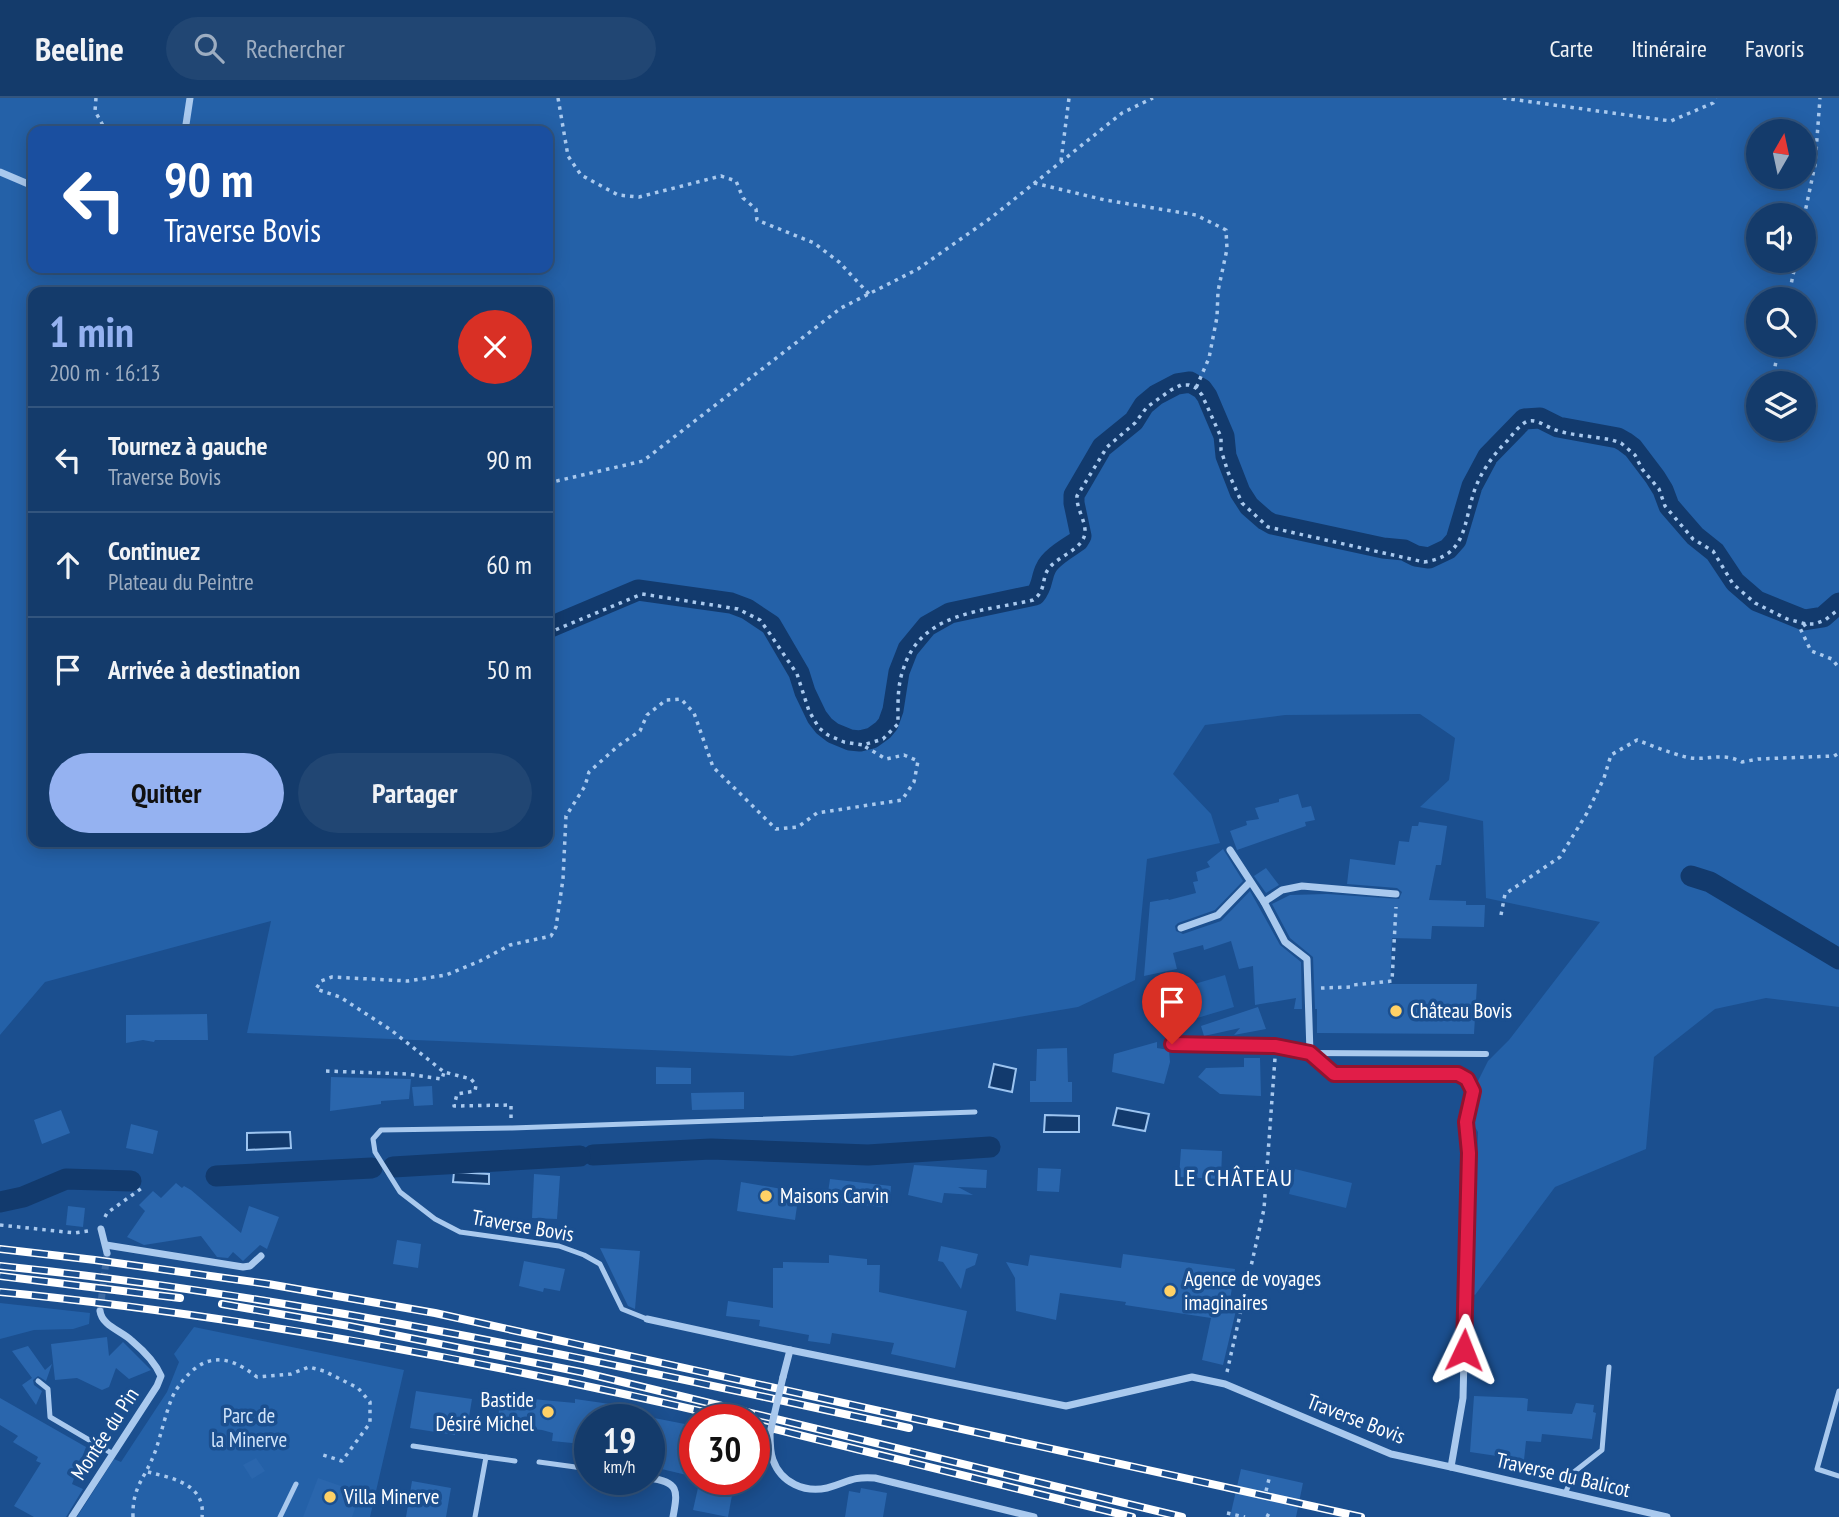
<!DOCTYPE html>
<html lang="fr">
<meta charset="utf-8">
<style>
:root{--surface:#143b6b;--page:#214673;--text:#f1f3f6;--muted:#9dadc1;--line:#33557e;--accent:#95b2f1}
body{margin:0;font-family:"PT Sans Narrow",sans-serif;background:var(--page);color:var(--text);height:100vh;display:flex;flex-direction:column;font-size:26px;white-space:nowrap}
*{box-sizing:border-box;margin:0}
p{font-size:23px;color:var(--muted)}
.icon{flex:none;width:38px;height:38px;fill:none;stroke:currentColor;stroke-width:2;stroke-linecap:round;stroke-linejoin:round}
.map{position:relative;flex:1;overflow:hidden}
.panel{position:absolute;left:28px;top:189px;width:525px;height:560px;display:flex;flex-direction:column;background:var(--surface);border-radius:14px;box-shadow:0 4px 18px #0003,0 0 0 2px var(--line)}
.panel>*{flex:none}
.hud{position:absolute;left:28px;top:28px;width:525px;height:147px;border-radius:14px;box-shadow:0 4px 18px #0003,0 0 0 2px var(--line);background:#1a4fa0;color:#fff;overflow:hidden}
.needle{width:46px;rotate:9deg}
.fabs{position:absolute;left:1746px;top:21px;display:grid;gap:14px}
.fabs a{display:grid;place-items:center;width:70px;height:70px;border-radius:50%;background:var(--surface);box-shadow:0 4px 18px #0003,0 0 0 2px var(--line);font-size:35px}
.speed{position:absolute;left:574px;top:1306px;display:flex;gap:14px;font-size:35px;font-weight:700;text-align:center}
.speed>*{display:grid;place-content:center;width:91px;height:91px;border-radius:50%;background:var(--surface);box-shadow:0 4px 18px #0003,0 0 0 2px var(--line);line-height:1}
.speed small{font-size:18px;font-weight:400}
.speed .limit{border:10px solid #d22;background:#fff;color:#111}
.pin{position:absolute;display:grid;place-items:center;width:60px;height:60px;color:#fff;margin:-72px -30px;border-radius:50% 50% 50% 0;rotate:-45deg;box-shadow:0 0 7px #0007}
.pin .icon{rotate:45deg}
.me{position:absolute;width:77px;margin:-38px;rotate:2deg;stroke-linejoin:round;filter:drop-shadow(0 0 5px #0008)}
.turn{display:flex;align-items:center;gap:24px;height:147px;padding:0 21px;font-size:32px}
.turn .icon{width:91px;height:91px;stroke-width:2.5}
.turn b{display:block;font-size:49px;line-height:60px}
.round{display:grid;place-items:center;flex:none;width:74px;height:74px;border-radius:37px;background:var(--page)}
.headline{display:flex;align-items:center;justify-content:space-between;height:119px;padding:0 21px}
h1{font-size:42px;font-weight:700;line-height:52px;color:var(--accent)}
.button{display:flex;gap:14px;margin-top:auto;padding:14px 21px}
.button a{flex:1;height:80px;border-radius:42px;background:var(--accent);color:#111;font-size:28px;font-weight:700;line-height:80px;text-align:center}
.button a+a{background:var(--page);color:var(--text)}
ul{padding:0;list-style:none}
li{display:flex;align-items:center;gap:21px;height:105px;padding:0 21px;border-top:2px solid var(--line)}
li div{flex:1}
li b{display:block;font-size:26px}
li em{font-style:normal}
header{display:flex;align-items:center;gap:42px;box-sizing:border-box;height:98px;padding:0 35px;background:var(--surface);border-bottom:2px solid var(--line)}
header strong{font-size:33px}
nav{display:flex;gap:38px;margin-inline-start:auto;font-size:24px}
.search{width:490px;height:63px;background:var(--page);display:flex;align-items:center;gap:18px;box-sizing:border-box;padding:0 24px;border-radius:38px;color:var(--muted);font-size:26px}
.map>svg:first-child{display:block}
.green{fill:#2461a8;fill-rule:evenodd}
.water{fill:#123a6d;stroke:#9cc4f0;stroke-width:2}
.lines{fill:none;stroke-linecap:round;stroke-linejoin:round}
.canal{stroke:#123a6d;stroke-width:21}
.building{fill:#2a66ad}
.minor-tunnel{stroke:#3d69a0;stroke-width:7;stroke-dasharray:7 3.5;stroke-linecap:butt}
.path{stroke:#a9c9ee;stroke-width:3.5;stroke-dasharray:3.5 5;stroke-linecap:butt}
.service{stroke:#a9c9ee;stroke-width:5}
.pedestrian{stroke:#a9c9ee;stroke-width:6}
.minor{stroke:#a9c9ee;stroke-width:7}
.rail-casing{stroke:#fff;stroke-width:8}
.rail{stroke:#1b4f8f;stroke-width:5;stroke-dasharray:16;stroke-linecap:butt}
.minor-bridge{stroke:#a9c9ee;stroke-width:7}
.route-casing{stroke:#92132f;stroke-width:18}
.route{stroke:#e11d48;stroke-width:12}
.poi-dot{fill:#ffd166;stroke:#1b4f8f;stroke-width:2.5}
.labels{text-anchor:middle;stroke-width:7;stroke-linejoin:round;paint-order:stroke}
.poi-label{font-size:21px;fill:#fff;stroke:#1b4f8f;text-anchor:start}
.street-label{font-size:21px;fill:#fff;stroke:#1b4f8f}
.park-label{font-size:21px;fill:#cfe3fa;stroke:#1b4f8f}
.neighbourhood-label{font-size:23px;letter-spacing:2px;fill:#fff;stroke:#1b4f8f}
</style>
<header>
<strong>Beeline</strong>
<div class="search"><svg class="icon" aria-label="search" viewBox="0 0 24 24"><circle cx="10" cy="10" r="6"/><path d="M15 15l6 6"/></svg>Rechercher</div>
<nav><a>Carte</a><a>Itinéraire</a><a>Favoris</a></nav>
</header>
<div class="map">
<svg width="1839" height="1419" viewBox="0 0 1839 1419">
<rect width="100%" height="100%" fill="#1b4f8f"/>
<!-- green -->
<g class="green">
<path d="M0,0h1839v909l-73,-9 -51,11 -61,48 -8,92 -91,38 -80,108 -2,-1 5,-162 -14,-23 24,-48 21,-21 91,-118 -114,-24 -3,-77 -63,-14 29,-27 6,-42 -35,-24 -135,1 -80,10 -32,49 38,40 9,29 -73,16 -12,121 -57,27 -286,49 -545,-23 24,-112 -226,61 -45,53zM33,33h515v137h-515zM1759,33h45v46h-45zM1759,117h45v46h-45zM33,194h515v550h-515zM1759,201h45v46h-45zM1759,285h45v46h-45z"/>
<path d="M1225,877l9,32 -67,20 -10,-32z"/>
<path d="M1295,1071l57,14 -6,25 -57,-14z"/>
<path d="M0,1205l90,10 -1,11 -16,5 -39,1 -34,9z"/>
<path d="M194,1229l210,43 -34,147h-293l37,-58 7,3 46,-70 12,-30 -5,-8z"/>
</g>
<!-- water -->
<g class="water">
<path d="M994,966l22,5 -4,23 -23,-5z"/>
<path d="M1117,1010l32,6 -4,17 -32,-6z"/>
<path d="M1045,1017l34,1v16h-35z"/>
<path d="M290,1034l1,16 -44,2v-17z"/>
<path d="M454,1074l35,2v10l-36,-2z"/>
</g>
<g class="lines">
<!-- canal -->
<g class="canal">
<path d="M548,530l90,-38 93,13 16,6 24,16 28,48 6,19 12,25 7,9 9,7 17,7 10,1 12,-3 11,-8 5,-6 5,-14 6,-38 9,-23 19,-23 23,-13 85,-18c8,-9 6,-18 11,-27 5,-11 22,-20 32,-27l3,-5 -7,-33v-8l28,-48 32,-26 10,-16 12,-10 21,-11 13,-2 12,7 5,7 17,40 2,20 14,36 9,14 16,14 7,4 111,24 21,2 12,6 13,2 19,-9 8,-9 16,-54 16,-30 36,-37 16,-1 18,9 60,11 7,4 8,6 22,29 8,13 6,16 26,30 20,16 20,30 22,19 47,19 19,-3 16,-14"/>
<path d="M1691,778l19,6 129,77"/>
<path d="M593,1057l118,-6 157,6 122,-8"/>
<path d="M393,1069l187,-11"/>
<path d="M216,1078l156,-8"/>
<path d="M0,1104l23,-5 43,-18 65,2"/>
</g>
</g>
<!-- building -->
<g class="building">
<path d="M1298,696l4,14 9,-2 4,14 -10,2 1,4 -69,24 -7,-19 17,-6 -1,-4 13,-2 -4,-11 24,-6v-3z"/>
<path d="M1419,724l28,4 -6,39h-5l-7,35 37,1v4h19l-1,22 -52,-1 -1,13 -39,-1 -2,46h87l-3,50 -157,-1v-24h-2l-2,-52 -23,-19 -18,-34 18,-9 37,-1 72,5 3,-7 -5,-4 -50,-4 3,-25 45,6 4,-24 10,1 3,-16h6z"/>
<path d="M1223,751l20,32 -28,29 -37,13 -3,3 1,5 7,3 38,-13 29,-30 30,54 21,17 1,47h-8l2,-11 -41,7 -2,-39 -14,3 -8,-28 -27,9 -1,-5 -30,8 4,16 -33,7 6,-74 18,-3 1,1 27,-7 -3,-11 5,-1 -2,-9 14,-5 -3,-5z"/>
<path d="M1266,770l13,17 -13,8 -12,-17z"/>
<path d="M1258,909l8,22 -32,6 6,-7 -36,8 -3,-10z"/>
<path d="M207,916l1,26h-53l-1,2 -11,-2 -17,3v-28z"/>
<path d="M1157,944v6l12,2 1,12 -6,22 -52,-12 2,-18z"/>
<path d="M1067,950l1,34h4v20h-42v-21h6l1,-32z"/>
<path d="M1244,960h16l1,38 -41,-2 -22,-17 8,-9 38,-1z"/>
<path d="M656,969l35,1v16h-35z"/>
<path d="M331,979l80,2 -2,20 -28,2v3l-51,7z"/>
<path d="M432,988l1,19 -19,1 -2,-19z"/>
<path d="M744,994v17l-52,1 -1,-17z"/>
<path d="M61,1012l9,23 -28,11 -8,-24z"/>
<path d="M131,1026l27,7 -5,23 -27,-6z"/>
<path d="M1181,1051l41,2 -1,28 -42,-2z"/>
<path d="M914,1067l73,5 -1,18 -28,-1 15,8 -29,-2 -2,10 -34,-8z"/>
<path d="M1038,1070l23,1 -2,23 -22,-1z"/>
<path d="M534,1076l26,2 -3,43 -25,-1z"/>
<path d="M830,1081l61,7 -1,16 -7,-1v6l-48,-5v-2l-8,-1z"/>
<path d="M741,1084l58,10 -4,28 -58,-9z"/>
<path d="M176,1085l6,5 2,-2 7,4 50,43 8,-27 30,11 -12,32 -7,-4 -17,16 -10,-9 -5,6 -11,-1 -16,-21 -57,9 -17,-8 18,-26 -6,-6 14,-14 8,7z"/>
<path d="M68,1108l17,2 -2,19 -17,-2z"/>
<path d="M397,1142l24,4 -3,24 -25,-4z"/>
<path d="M941,1148l37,8 -3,11 -9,4 -5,20 -18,-27 -5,-1z"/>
<path d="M600,1150l40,3 -5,58 -7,-3z"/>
<path d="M1123,1156l112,15 -5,31 8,2 -15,63 -21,-5 9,-42 -86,-13 1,-3 -66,-9 -4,27 -40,-9 -1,-33 -9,-16 22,4 2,-11 91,13z"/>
<path d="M829,1157l38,4v6h13l-1,27 88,19 -12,57 -64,-14 3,-11 -62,-10 -2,11 -22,-3 1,-6 -50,-9 1,-6 -34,-4 2,-15 45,7v-40h10v-6l46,1z"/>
<path d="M524,1163l41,8 -5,22 -16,-3 -1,4 -24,-6z"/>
<path d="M107,1239l2,19 14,-14 28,28 -22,9 -13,-11 -7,19 -7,3 -25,-12 -22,2 -4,-36z"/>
<path d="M28,1248l17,24 7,-6 -6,17 -8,-5 -5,4 1,5 8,6 -6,14 -14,-20 10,-7 -20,-27z"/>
<path d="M416,1293l56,8 -5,30 -11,-2 -1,8 -45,-7z"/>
<path d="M501,1298l74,7v-4l35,5 -5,15h-15v17h-6l-2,8 -30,-3 1,-8 -11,-3 -45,-5z"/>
<path d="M1474,1298l50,2 4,1 -1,12 45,3 4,-11 18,2 -1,7 3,1 -4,26 -50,-5 -1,8 -15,-1 -2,19 -54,-8z"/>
<path d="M0,1300l86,49 -14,37 11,5 -17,28h-32l-20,-11 27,-43 -5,-2 2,-4 -25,-15 5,-6 -18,-11z"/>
<path d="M649,1319l46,9v51l-46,-11z"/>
<path d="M256,1360l9,13 -13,8 -9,-14z"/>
<path d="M1241,1371l62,14 -7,34h-66z"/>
<path d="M318,1380l23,8 -2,6 19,8 -6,17h-49z"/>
<path d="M700,1381h35l-7,38 -35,-7z"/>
<path d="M412,1383l39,7 -5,29h-40z"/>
<path d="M861,1390l26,5 -4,24h-38l4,-26 11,2z"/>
</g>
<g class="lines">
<!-- minor-tunnel -->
<path class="minor-tunnel" d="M100,1213l7,-58"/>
<!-- path -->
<g class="path">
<path d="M96,0l-1,13 11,20"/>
<path d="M558,0l10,58 13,19 37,20 21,2 82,-21 15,5 7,17 13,11 1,11 57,23 25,19 30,32"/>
<path d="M1503,0l168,23 42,-18 3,-5"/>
<path d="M1061,63l8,-63"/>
<path d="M1034,85l71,17 91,15 30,15 1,19 -9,42 -1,26 -8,41 -13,30"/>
<path d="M1804,119l11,-52 5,-67"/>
<path d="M1788,201l8,-38"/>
<path d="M1772,285l7,-38"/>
<path d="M1769,336v-5"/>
<path d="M548,385l95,-22 198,-153 77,-39 74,-52 130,-104 31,-15"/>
<path d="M1806,526l-6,4 11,23 21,8 7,9"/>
<path d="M548,535l94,-39 96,15 22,11 8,11 29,43 12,37 10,17 9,7 16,7 19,3 20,-6 15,-15c0,-18 -1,-37 5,-54 18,-59 79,-58 130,-70 15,-11 7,-22 17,-33 9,-11 33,-18 35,-34 1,-12 -9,-25 -8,-37l30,-49 28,-24 12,-16 24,-17 10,-5h8l7,3 6,7 19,42v13l7,22 14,31 26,24 156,35c44,-6 39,-40 51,-73 7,-19 19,-35 33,-49 5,-6 12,-16 20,-19 9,-2 17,5 25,8 18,7 40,7 59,11l9,3 14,12 7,14 17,20 6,17 28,33 20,12 20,33 22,19 32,16 19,5h9l10,-4 14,-11"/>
<path d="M1501,817l4,-21 55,-37 27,-44 17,-35 7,-23 26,-15c16,6 33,13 49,17 20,5 34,-6 56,5l16,-3 76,-3 5,-3"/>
<path d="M1321,890l30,-1 2,-2 39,-4 4,-74"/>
<path d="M326,973l81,3 35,5 2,-7"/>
<path d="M511,1020v-13l-57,1 3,-12 18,-3 1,-6 -5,-6 -27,-7 -53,-42 -51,-33 -24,-8 5,-8 11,-4 76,4 38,-6 34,-14 30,-16 41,-9 5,-9 7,-48 3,-63 19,-30 4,-14 29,-26 22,-15 7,-16 19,-15 15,-1 13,14 19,54 63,62 22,-2 19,-14 85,-13 12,-18 4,-21 -14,-6 -18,4 -22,-13"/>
<path d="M105,1119l2,-4 35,-25"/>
<path d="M0,1127l75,8 13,-2"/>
<path d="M1227,1274l37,-163 11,-151"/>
<path d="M148,1374c24,6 58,12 54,45"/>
<path d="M1266,1393l3,-12"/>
<path d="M1227,1415l18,4"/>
<path d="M133,1419c-1,-31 12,-38 22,-65 6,-16 13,-50 21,-62 24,-36 48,-39 81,-13l34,-3 18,-7 15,4 34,17 12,14v21l-28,38 -22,-7"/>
<path d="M1267,1419l2,-4"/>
</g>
<!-- service -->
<g class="service">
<path d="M647,1221l-25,-10 -22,-45 -16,-9 -25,-9 -99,-14 -25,-13 -35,-27 -25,-40 -2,-13 8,-9 131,-2 463,-16"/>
<path d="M38,1283l10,8 2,28 63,37"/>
<path d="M1839,1293l-22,78 22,7"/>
<path d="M413,1348l73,11"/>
<path d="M539,1364l51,7"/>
<path d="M1565,1396l9,-22 28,-22 7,-83"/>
<path d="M280,1419l16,-33"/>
<path d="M475,1419l11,-60 29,4"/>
</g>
<!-- pedestrian -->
<path class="pedestrian" d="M1310,955l176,1"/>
<!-- minor -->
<g class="minor">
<path d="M185,33l5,-33"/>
<path d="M0,74l33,14"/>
<path d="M1230,752l34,52 21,40 22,17 3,94"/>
<path d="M1264,804l18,-12 20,-4 94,8"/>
<path d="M1181,830l37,-13 32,-33"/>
<path d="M1172,945l103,3 35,7"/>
<path d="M101,1131l6,24"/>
<path d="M106,1147l137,22 7,-1 11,-10"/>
<path d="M647,1221l143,31 276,56 126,-29 33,7 166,70 60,13 12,-69 6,-245 -3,-31 7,-31 -6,-12 -9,-5h-124l-24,-21"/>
<path d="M783,1279l7,-27"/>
<path d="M770,1335c0,9 0,19 3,27 8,23 32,33 54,28 20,-5 24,-12 48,-10l159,39"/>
<path d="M1451,1369l216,50"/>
<path d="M649,1380c30,4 29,12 24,39"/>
<path d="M72,1419l85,-131 4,-10c-6,-14 -17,-25 -29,-35 -10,-10 -30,-15 -32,-30"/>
</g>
<defs>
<g id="rail">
<path d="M0,1151l95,11 173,24 167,29 926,204"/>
<path d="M0,1168c307,31 608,97 909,162"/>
<path d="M0,1178l180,22"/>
<path d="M0,1194c247,24 494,71 735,127"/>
<path d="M222,1206l127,22 232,46 601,145"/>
<path d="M754,1326l378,93"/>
</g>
</defs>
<!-- rail casing -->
<use href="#rail" class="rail-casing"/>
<!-- rail -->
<use href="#rail" class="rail"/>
<!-- minor-bridge -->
<path class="minor-bridge" d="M770,1335l13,-56"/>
</g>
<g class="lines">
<defs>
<path id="route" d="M1172,946l103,2 35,7 24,21h124l9,5 6,12 -7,31 3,31 -5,197"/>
</defs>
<!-- route casing -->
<use href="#route" class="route-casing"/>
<!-- route -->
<use href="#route" class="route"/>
</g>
<!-- markers -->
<g class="poi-dot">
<circle cx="1396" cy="913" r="7"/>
<circle cx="766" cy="1098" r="7"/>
<circle cx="1170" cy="1193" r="7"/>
<circle cx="548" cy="1314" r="7"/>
<circle cx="330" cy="1399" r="7"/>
</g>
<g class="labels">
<!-- poi labels -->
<g class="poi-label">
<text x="1410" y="920">Château Bovis</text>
<text x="780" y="1105">Maisons Carvin</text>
<text x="1184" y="1188">Agence de voyages<tspan x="1184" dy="24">imaginaires</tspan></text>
<text x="534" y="1309" text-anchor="end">Bastide<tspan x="534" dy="24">Désiré Michel</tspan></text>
<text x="344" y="1406">Villa Minerve</text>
</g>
<!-- street labels -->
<g class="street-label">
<text transform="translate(523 1128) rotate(10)" y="7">Traverse Bovis</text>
<text transform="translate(1356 1321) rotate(21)" y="7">Traverse Bovis</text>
<text transform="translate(105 1336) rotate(-57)" y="7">Montée du Pin</text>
<text transform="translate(1563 1377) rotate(13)" y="7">Traverse du Balicot</text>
</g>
<!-- park labels -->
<g class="park-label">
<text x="249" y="1325">Parc de<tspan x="249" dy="24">la Minerve</tspan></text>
</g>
<!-- neighbourhood labels -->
<g class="neighbourhood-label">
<text x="1234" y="1088">LE CHÂTEAU</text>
</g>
</g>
</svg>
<div class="fabs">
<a><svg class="needle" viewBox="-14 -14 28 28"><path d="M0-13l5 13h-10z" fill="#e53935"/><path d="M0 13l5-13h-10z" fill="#9dadc1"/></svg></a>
<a><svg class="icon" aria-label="sound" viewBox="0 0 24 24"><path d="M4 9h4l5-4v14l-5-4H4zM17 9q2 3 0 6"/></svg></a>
<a><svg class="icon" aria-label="search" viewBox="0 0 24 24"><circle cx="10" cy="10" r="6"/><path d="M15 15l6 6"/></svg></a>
<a><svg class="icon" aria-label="layers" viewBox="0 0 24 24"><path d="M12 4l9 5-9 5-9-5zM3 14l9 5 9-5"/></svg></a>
</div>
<div class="speed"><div>19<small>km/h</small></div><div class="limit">30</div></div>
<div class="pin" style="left:1172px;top:946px;background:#d93025"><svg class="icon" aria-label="arrive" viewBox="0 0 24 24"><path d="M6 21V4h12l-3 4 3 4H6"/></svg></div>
<svg class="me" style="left:1464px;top:1252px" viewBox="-20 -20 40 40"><path d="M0-17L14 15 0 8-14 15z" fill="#e11d48" stroke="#fff" stroke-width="4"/></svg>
<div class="hud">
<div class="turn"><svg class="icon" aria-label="left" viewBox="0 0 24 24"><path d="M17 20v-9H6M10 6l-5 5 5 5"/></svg><div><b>90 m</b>Traverse Bovis</div></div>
</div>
<section class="panel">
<div class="headline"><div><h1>1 min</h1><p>200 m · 16:13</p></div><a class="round" style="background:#d93025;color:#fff"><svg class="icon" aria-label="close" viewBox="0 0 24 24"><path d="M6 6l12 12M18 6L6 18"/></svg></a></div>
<ul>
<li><svg class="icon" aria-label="left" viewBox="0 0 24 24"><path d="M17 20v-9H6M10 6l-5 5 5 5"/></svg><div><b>Tournez à gauche</b><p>Traverse Bovis</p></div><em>90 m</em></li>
<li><svg class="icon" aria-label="ahead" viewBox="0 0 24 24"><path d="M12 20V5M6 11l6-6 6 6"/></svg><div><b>Continuez</b><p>Plateau du Peintre</p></div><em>60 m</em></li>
<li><svg class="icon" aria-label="arrive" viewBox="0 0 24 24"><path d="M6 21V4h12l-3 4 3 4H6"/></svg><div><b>Arrivée à destination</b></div><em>50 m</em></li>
</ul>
<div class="button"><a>Quitter</a><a>Partager</a></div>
</section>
</div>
